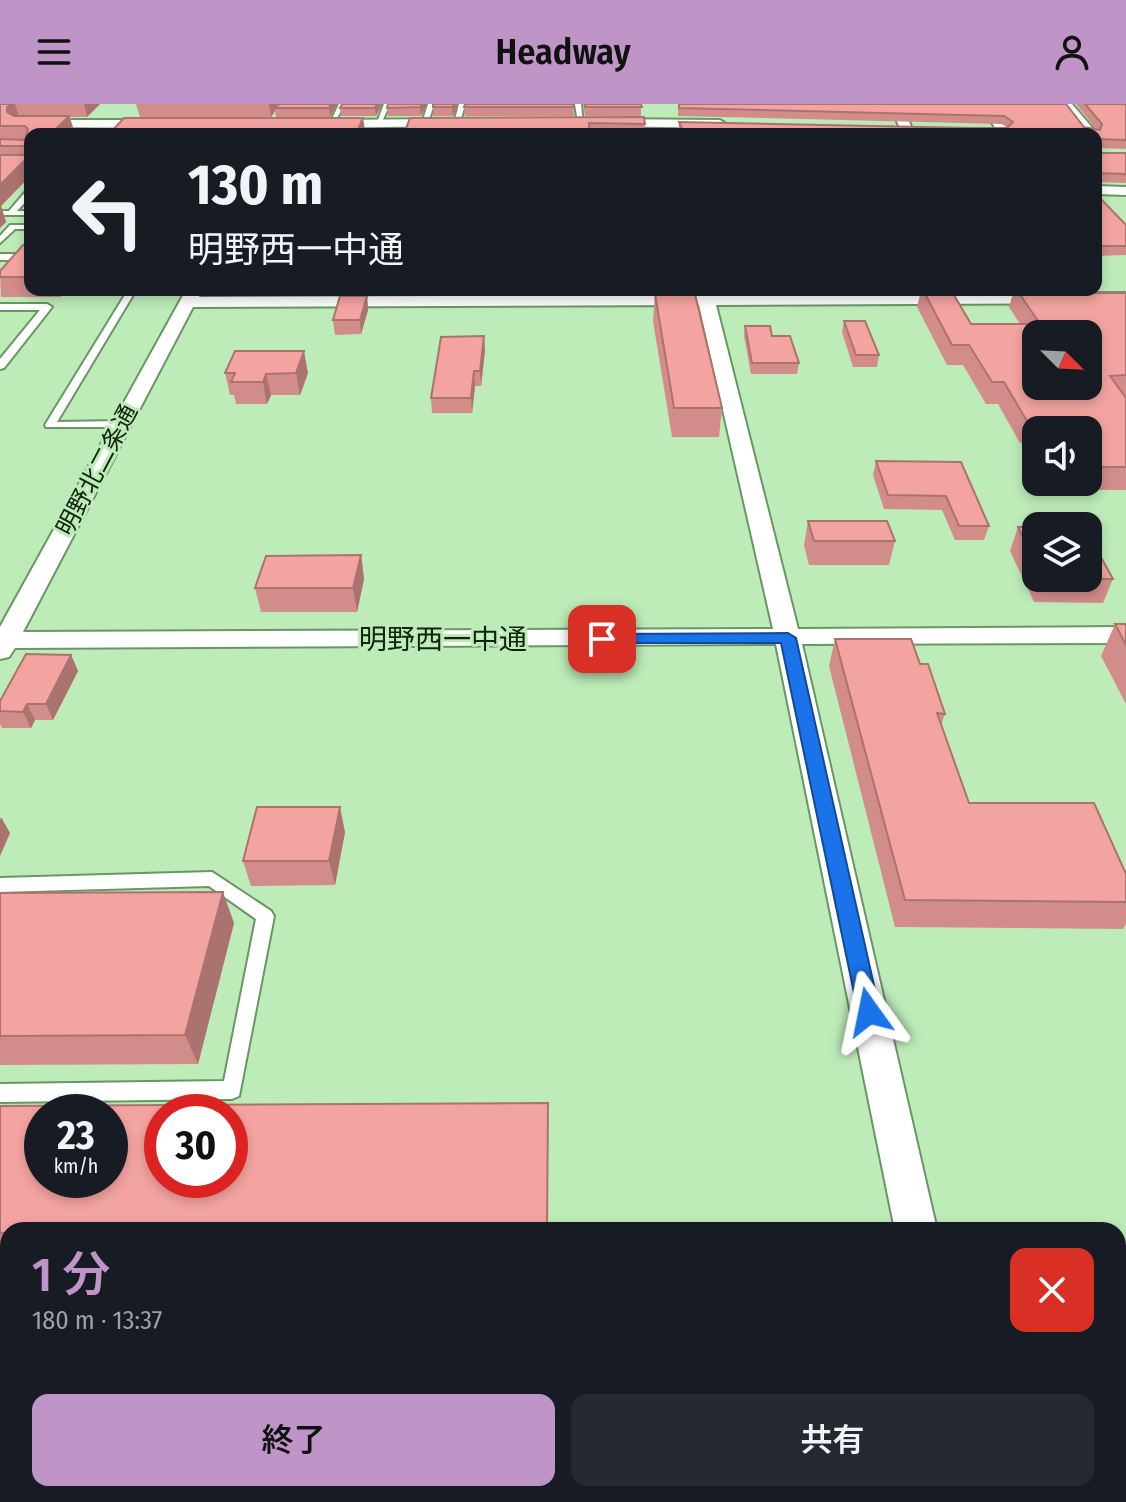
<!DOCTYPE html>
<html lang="ja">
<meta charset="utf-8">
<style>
:root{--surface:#171b24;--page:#242831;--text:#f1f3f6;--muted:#9ea1a6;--accent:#bf95c8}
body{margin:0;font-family:"Fira Sans Condensed","Noto Sans JP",sans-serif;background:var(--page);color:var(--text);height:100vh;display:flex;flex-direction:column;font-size:30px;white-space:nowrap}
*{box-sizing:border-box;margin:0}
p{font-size:26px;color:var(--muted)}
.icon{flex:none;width:44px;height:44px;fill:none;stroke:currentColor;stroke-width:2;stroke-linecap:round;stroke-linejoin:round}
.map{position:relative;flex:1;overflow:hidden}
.side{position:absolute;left:0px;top:1118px;width:1126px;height:280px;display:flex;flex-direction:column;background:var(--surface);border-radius:24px 24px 0 0;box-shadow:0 4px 12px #0003}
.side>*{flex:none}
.hud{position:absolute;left:24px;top:24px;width:1078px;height:168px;border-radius:16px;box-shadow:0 4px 12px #0003;background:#171b24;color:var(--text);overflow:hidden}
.needle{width:52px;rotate:114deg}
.tools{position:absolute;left:1022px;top:216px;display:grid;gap:16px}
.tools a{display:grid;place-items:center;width:80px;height:80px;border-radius:16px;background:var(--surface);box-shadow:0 4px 12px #0003;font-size:40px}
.speed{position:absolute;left:24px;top:990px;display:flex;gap:16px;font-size:40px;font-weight:700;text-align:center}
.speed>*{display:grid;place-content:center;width:104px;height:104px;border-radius:50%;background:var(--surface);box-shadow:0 4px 12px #0003;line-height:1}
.speed small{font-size:20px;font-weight:400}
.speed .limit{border:12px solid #d22;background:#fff;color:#111}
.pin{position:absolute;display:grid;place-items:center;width:68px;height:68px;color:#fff;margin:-34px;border-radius:16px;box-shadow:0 4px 12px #0006}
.me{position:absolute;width:88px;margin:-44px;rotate:348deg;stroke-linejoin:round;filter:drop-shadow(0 0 6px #0008)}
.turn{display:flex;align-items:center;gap:28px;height:168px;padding:0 32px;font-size:36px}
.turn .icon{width:104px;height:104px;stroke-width:2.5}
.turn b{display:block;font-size:56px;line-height:68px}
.round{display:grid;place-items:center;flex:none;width:84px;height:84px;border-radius:16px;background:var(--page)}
.summary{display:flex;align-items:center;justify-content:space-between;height:136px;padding:0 32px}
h1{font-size:48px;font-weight:600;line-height:60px;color:var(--accent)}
.button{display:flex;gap:16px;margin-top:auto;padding:16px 32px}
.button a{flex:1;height:92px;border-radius:16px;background:var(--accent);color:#111;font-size:32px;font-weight:600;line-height:92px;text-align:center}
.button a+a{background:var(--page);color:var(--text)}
header{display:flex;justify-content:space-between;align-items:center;height:104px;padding:0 32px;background:var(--accent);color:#111;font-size:36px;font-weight:600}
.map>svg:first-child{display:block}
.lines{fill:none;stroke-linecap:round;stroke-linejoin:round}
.service-casing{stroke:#6a9666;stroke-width:4}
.minor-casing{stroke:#6a9666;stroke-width:4}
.service{fill:#fff;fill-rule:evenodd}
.minor{fill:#fff;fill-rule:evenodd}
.wall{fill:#d28d8a}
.shaded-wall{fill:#ab7370}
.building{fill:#f4a4a0;stroke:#ab7370;stroke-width:2;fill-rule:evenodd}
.route{fill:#1a73e8;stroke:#114b97;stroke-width:2}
.labels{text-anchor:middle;stroke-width:6;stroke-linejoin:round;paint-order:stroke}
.far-street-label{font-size:24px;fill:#122310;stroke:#bdecb8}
.street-label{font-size:28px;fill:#122310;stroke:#bdecb8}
</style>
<header><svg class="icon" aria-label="menu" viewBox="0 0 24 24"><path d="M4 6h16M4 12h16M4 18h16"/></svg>Headway<svg class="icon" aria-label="person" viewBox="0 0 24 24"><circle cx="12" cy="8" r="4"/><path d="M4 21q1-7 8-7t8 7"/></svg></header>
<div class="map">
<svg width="1126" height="1398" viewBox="0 0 1126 1398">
<rect width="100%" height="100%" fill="#bdecb8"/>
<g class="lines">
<defs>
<g id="service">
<path d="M339,0h6l-12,21h-4z"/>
<path d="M384,0h6l-9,20 -5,1z"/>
<path d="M428,0h6l-6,19 -3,2 -3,-2z"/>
<path d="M459,0h6l-5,19 -3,2 -3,-2z"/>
<path d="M575,0h6l2,20 -5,-1z"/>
<path d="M27,86h3v7l-13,14h13v4h-30v-4h9z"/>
<path d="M10,121h20v4h-15l-15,14v-7z"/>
<rect x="0" y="150" width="30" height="6"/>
<path d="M128,186h8l-79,132 65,-1 5,3 -5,3h-76l-1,-2z"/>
<path d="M0,200h47l5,3 -48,61 -4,1v-10l40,-49h-40z"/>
<path d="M212,768l59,39 3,5 -35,180 -7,3 -232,3v-18l224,-3 32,-162 -47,-33 -209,6v-14z"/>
</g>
<g id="minor">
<path d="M890,0h12l12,30h-12z"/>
<path d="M980,0h12l19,30h-12z"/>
<path d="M1060,0h12l23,27 2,3 -1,2 -12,-2z"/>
<path d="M448,15l4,1v6l-128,2 -6,-4 6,-4z"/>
<path d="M604,15l116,1 6,4 -6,4 -120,-2 -2,-3z"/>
<path d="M32,16h124l6,4 -6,4 -128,-1v-6z"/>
<path d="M1096,82l30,1v8l-30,-1z"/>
<path d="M186,186h16l-3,7 498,-2 -1,-5h16l2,5 412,-2v10l-410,2 82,324 328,-2v16l-324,1 135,586h-42l-119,-586 -761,4 -6,9 -9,2v-32zM699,201l74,324 -750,3 170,-325z"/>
<path d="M949,1390h48l2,8h-48z"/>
</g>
</defs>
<!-- service casing -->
<use href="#service" class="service-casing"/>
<!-- minor casing -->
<use href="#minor" class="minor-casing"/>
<!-- service -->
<use href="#service" class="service"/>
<!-- minor -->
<use href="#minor" class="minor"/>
</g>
<!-- wall -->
<g class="wall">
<path d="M0,0h100l-13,13h-17l4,14 -3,3h-41v42l-29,30 5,16 -6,6z"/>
<path d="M136,0h201l-7,13h-54l-1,-6 -4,6h-131z"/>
<path d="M342,0h40l-6,12h-35l-1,-8z"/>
<path d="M427,0l-6,12h-33l-1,-8z"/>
<path d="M458,0l-5,12h-20v-9z"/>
<path d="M573,0l1,12h-109l-1,-9z"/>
<path d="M583,0h58v12h-56z"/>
<path d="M678,0h388l18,23 13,3 -21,-26h50v45l-29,-1 2,5h27v30l-30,-1v-48h-416l-1,-4v-8l292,6h37l-6,-4 -324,-8z"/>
<path d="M410,14l235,6 -1,10h-240z"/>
<path d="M1096,90l30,31v30l-30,1z"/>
<path d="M30,141v45h35l-5,7h-59l-1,-26z"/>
<path d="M909,186h42l20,34h49l-11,-17 5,-17h74l3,3h35v103h-2l2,2v92h-32l-6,-9v-51h-52v13h-16l-22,-39h-12l-23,-39h-16l-30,-58 4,-16h-12z"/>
<path d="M655,190l67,114 -3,29h-47l-19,-116z"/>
<path d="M367,192l1,14 -7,24 -26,1 -2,-15z"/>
<path d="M844,217l35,34 -2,12h-24l-11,-35z"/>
<path d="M745,222l27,10 27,27 -2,11h-46l-7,-38z"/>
<path d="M485,246l-4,36h-6l-3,27h-40l-1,-15z"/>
<path d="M225,269h83l-8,22h-29l-4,9h-31l-2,-9h-4z"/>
<path d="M876,357l85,1 28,64 -5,14h-29l-13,-30 -58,-1 -11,-34z"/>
<path d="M808,417l87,20 -6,24h-80l-5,-20z"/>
<path d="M1018,423h18v51l77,1 -10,24 -69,-1 -24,-51z"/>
<path d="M361,451l3,24 -7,33h-96l-6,-24z"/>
<path d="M1115,520h11v80l-25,-48z"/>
<path d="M835,535l85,25 25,50 -4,11 28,78 157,71v50l-3,5 -228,-2 -66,-261z"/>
<path d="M71,551l7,16 -25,49h-18l-4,8h-29l-2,-4v-23z"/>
<path d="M345,728l-10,53 -84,1 -8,-25z"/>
<path d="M0,789l234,30 -36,141 -198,1z"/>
<path d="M548,999v29l-540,98v30h-8v-154z"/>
<path d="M0,1241h8v149h942l2,8h-952z"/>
</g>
<!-- shaded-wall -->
<g class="shaded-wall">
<path d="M12,0h3l4,13 -8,5 -4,-10v-5z"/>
<path d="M84,0h16l-13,13z"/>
<path d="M269,0h10l-5,4 1,3 -4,6z"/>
<path d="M331,0h6l-7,13 -1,-9z"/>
<path d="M377,0h5l-6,12 -1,-8z"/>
<path d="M422,0h5l-6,12 -1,-9z"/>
<path d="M454,0h4l-5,12 -1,-9z"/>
<path d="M69,12l5,15 -3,3h-20z"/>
<path d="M363,14l2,12 -2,4h-7z"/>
<path d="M30,51v21l-29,30 5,16 -6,6v-43z"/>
<path d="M57,186h8l-5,7z"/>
<path d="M367,192l1,14 -7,24 -1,-14z"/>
<path d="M484,232l1,14 -4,36 -1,-15z"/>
<path d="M304,247l4,22 -8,22 -4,-22z"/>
<path d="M474,267l1,15 -3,27 -1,-15z"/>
<path d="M266,270l5,21 -4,9 -4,-22z"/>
<path d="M361,451l3,24 -7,33 -4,-24z"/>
<path d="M71,551l7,16 -25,49 -7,-16z"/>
<path d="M27,600l8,16 -4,8 -8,-16z"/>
<path d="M340,703l5,25 -10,53 -6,-24z"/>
<path d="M1,713l9,16 -10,23v-36z"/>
<path d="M223,788l11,31 -36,141 -13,-29z"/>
</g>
<!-- building -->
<g class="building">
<path d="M0,0h12l-5,3v5l7,4h55l-18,18h-21v21l-30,30v-30h25l3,-3 -3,-6h-25v-7l25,1 3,-11 -3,-3h-25z"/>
<path d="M280,0h51l-2,4h-55z"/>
<path d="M342,0h35l-2,4h-35z"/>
<path d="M388,0h34l-2,3 -33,1z"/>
<path d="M433,0h21l-2,3h-19z"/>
<path d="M465,0h108l1,3h-110z"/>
<path d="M585,0h56l1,3h-57z"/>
<path d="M679,0h387l18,23 16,3 2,-6 -17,-20h41v36l-27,-1 -3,3v-8h-406l-6,-1 -5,-11 292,6h36l6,-6 -9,-6 -325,-8z"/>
<path d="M644,13l1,7 -56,-1v11h-185l6,-16z"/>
<path d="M124,14h239l-7,16h-247z"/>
<path d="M1096,40l3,9h27v21l-30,-1z"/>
<path d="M1096,90l30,31v21h-30z"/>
<path d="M23,141h7v32h-30v-6z"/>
<path d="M923,186h28l20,34h69l-23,-34h71l3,3h35v82l-16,1 16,22v69h-24l-14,-20v-17h-12l-7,-9h-42l-23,-39h-12l-23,-37h-17zM1036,230h52v52h-52z"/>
<path d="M655,190h40l27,114h-48z"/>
<path d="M340,192h27l-7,24h-27z"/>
<path d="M844,217h21l14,34h-23z"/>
<path d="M745,222h25l2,10h18l9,27h-47z"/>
<path d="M484,232l-4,35h-6l-3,27h-40l10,-61z"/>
<path d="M235,247h69l-8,22 -30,1 -3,8h-32l4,-9h-10z"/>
<path d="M876,357l85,1 28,64h-30l-13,-30 -58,-1z"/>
<path d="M808,417h79l8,20h-81z"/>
<path d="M1018,423h18v36z"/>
<path d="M1088,430l25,45 -70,-1h45z"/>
<path d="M361,451l-8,33h-98l11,-32z"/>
<path d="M1115,520h11v21z"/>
<path d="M835,535h76l9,25h8l17,50 -8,-1 32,90h125l32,71v28l-221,-2z"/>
<path d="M26,550l45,1 -25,49h-19l-4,8 -23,-1v-10z"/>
<path d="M257,703h83l-11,54h-86z"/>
<path d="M223,788l-38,143 -185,1v-143z"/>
<path d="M548,999l-1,127h-539v3h-8v-127zM42,1008h68v68h-68zM162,1008h68v68h-68z"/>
<rect x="0" y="1241" width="8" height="146"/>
<path d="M118,1390h832l2,8h-836z"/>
</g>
<!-- route -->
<path class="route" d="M788,529l8,5 84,374 -3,6 -8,3 -7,-3 -4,-6 -77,-369h-179l-8,-4 8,-5z"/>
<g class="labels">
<!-- far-street labels -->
<g class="far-street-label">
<text transform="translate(97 366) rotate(-62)" y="8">明野北二条通</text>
</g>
<!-- street labels -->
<g class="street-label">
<text x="443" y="545">明野西一中通</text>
</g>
</g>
</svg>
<div class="tools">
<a><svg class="needle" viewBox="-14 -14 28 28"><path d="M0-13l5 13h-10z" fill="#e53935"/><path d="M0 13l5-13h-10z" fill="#9ea1a6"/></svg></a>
<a><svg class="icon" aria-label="sound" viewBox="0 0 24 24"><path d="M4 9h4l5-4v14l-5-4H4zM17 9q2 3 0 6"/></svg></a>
<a><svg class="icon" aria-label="layers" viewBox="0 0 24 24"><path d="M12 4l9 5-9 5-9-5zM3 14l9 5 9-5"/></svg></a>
</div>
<div class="speed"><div>23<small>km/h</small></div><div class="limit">30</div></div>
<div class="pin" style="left:602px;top:535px;background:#d93025"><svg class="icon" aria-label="arrive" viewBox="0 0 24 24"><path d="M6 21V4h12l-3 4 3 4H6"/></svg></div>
<svg class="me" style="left:869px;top:908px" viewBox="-20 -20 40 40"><path d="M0-17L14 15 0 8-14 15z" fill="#1a73e8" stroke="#fff" stroke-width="4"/></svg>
<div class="hud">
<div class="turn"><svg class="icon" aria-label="left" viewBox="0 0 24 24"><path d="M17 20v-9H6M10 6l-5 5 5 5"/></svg><div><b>130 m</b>明野西一中通</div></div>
</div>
<section class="side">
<div class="summary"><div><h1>1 分</h1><p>180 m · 13:37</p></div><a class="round" style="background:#d93025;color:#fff"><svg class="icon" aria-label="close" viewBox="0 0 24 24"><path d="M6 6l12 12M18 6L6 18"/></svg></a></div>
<div class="button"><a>終了</a><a>共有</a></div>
</section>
</div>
